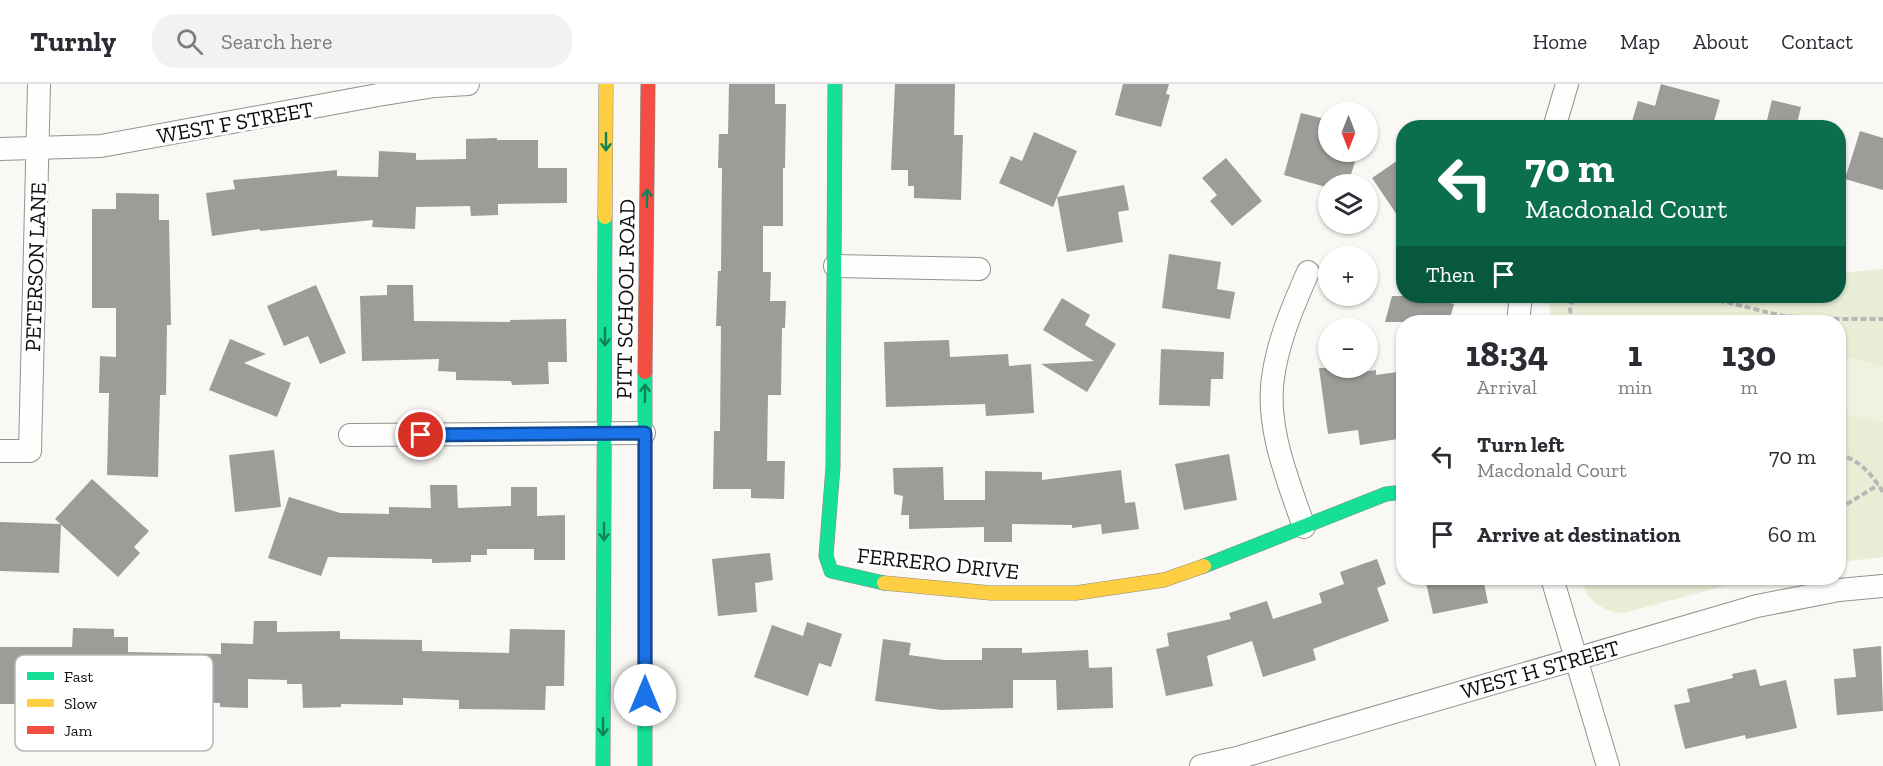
<!DOCTYPE html>
<meta charset="utf-8">
<style>
:root{--surface:#fff;--page:#f2f2f3;--text:#2b2b33;--muted:#7c7c81;--line:#e1e1e2}
body{margin:0;font-family:"Zilla Slab",serif;background:var(--page);color:var(--text);height:100vh;display:flex;flex-direction:column;font-size:22px;white-space:nowrap}
*{box-sizing:border-box;margin:0}
p{font-size:20px;color:var(--muted)}
.icon{flex:none;width:33px;height:33px;fill:none;stroke:currentColor;stroke-width:2;stroke-linecap:round;stroke-linejoin:round}
.map{position:relative;flex:1;overflow:hidden}
.sheet{position:absolute;left:1396px;top:231px;width:450px;height:270px;display:flex;flex-direction:column;background:var(--surface);border-radius:24px;box-shadow:0 2px 4px #0004}
.sheet>*{flex:none}
.top-card{position:absolute;left:1396px;top:36px;width:450px;height:183px;border-radius:24px;box-shadow:0 2px 4px #0004;background:#0b6e4f;color:#fff;overflow:hidden}
.needle{width:39px;rotate:180deg}
.fabs{position:absolute;left:1318px;top:18px;display:grid;gap:12px}
.fabs a{display:grid;place-items:center;width:60px;height:60px;border-radius:50%;background:var(--surface);box-shadow:0 2px 4px #0004;font-size:30px}
.pin{position:absolute;display:grid;place-items:center;width:51px;height:51px;color:#fff;margin:-26px;border:3px solid #fff;border-radius:50%;box-shadow:0 2px 6px #0007}
.me{position:absolute;width:66px;margin:-33px;rotate:0deg;stroke-linejoin:round;filter:drop-shadow(0 0 4px #0008)}
.turn{display:flex;align-items:center;gap:21px;height:126px;padding:0 30px;font-size:27px}
.turn .icon{width:78px;height:78px;stroke-width:2.5}
.turn b{display:block;font-size:42px;line-height:51px}
.then{display:flex;align-items:center;height:57px;padding:0 30px;background:#0003;gap:12px;font-size:22px}
.eta{display:flex;justify-content:space-evenly;align-items:center;height:102px;text-align:center}
.eta b{font-size:36px;font-weight:700;line-height:42px}
ul{padding:0;list-style:none}
li{display:flex;align-items:center;gap:18px;height:78px;padding:0 30px}
li div{flex:1}
li b{display:block;font-size:22px}
li em{font-style:normal}
header{display:flex;align-items:center;gap:36px;box-sizing:border-box;height:84px;padding:0 30px;background:var(--surface);border-bottom:2px solid var(--line)}
header strong{font-size:28px}
nav{display:flex;gap:33px;margin-inline-start:auto;font-size:21px}
.search{width:420px;height:54px;background:var(--page);display:flex;align-items:center;gap:15px;box-sizing:border-box;padding:0 21px;border-radius:24px;color:var(--muted);font-size:22px}
.map>svg:first-child{display:block}
.green{fill:#e7eed5}
.pitch{fill:#f0f2df}
.building{fill:#9e9c99}
.lines{fill:none;stroke-linecap:round;stroke-linejoin:round}
.street-casing{stroke:#949392;stroke-width:24}
.fast-casing{stroke:#8b8a88;stroke-width:15}
.slow-casing{stroke:#8b8a88;stroke-width:15}
.jam-casing{stroke:#8b8a88;stroke-width:15}
.path{stroke:#b8b7b7;stroke-width:4;stroke-dasharray:6 3;stroke-linecap:butt}
.street{stroke:#fefefd;stroke-width:22}
.fast{stroke:#16e098;stroke-width:14}
.slow{stroke:#ffcf43;stroke-width:14}
.jam{stroke:#f24e42;stroke-width:14}
.oneway{stroke:#12825a}
.route-casing{stroke:#114b97;stroke-width:15}
.route{stroke:#1a73e8;stroke-width:10}
.labels{text-anchor:middle;stroke-width:6;stroke-linejoin:round;paint-order:stroke}
.street-label{font-size:22px;fill:#0e0e0e;stroke:#fff}
.key{fill:#fff;stroke:#b7b7b7;stroke-width:1.5}
.key-label{font-size:16px;fill:#0e0e0e}
</style>
<header>
<strong>Turnly</strong>
<div class="search"><svg class="icon" aria-label="search" viewBox="0 0 24 24"><circle cx="10" cy="10" r="6"/><path d="M15 15l6 6"/></svg>Search here</div>
<nav><a>Home</a><a>Map</a><a>About</a><a>Contact</a></nav>
</header>
<div class="map">
<svg width="1883" height="682" viewBox="0 0 1883 682">
<rect width="100%" height="100%" fill="#faf8f4"/>
<!-- green -->
<g class="green">
<path d="M1883,185v288l-44,5v-240h-290l1,-26h289v-23z"/>
<path d="M1580,494h173l-129,35c-22,-1 -38,-13 -44,-35z"/>
</g>
<!-- pitch -->
<path class="pitch" d="M1841,272l42,10v57l-44,-11v-47z"/>
<!-- building -->
<g class="building">
<path d="M729,0h46v20h11l-1,64h-2v58h-20v46h8l-1,29h16l-1,27h-3l-1,67h-13l-1,66h18l-1,38 -33,-1v-9h-38l1,-58h6l1,-105h-5l2,-55h3l1,-103h-4l1,-34h9z"/>
<path d="M895,0h60l-1,51h9l-2,65 -47,-2v-12h-6v-16h-17z"/>
<path d="M1123,0h46l-3,10 4,1 -9,32 -46,-12z"/>
<path d="M1661,0l59,16 -8,28h-82l8,-27 17,5z"/>
<path d="M1772,16l29,7 -5,21h-31z"/>
<path d="M1301,29l28,7v32h29l-10,32h-19v4l-45,-13z"/>
<path d="M1860,47l23,7v52l-38,-11z"/>
<path d="M1034,48l43,19 -20,46 67,-12 5,25 -11,2 5,30 -56,10 -10,-55 -4,10 -54,-24 12,-27 11,5z"/>
<path d="M497,54v2h41v28h29v35l-69,1v11l-27,1 -1,-10 -54,1 -1,22 -43,-2 1,-7 -113,11v-2l-48,7 -6,-43 29,-4 -2,-9 104,-10v6l41,1 1,-26 37,2v7l50,-1v-20z"/>
<path d="M1404,72v69l-32,-47z"/>
<path d="M1226,74l36,43 -30,25 -22,-25 7,-6 -15,-17z"/>
<path d="M116,109l43,1v26h10l2,105h-4l-1,70h-6l-2,82 -51,-2 2,-82h-10l1,-37 16,1v-49h-24v-99h24z"/>
<path d="M1169,170l52,8 -4,27 18,3 -5,27 -68,-11z"/>
<path d="M316,201l30,68 -26,11 -12,-28 -24,10 -17,-40z"/>
<path d="M387,201h26l1,36 96,1v-2l56,-1 1,43h-19l1,22 -37,1 -1,-4 -55,-1v-8l-18,-1 1,-12 -77,2 -2,-65 27,-1z"/>
<path d="M1392,212h28l34,8 -5,18h-64z"/>
<path d="M1062,214l28,17 -5,10 31,19 -29,48 -46,-28 53,-3 -51,-31z"/>
<path d="M230,255l36,15 -22,9 47,20 -14,34 -68,-27z"/>
<path d="M949,256l1,17 58,-3 1,12 22,-2 3,49 -48,3 -1,-12 -99,3 -2,-65z"/>
<path d="M1161,265l63,3 -1,27h-12l-1,27 -51,-1z"/>
<path d="M1319,284h24l1,7 32,-5v5l28,-4v67l-44,7 -2,-15 -30,4z"/>
<path d="M274,366l7,57 -46,5 -6,-57z"/>
<path d="M1229,370l8,46 -53,10 -9,-46z"/>
<path d="M943,383l1,33h41v-29l57,1v8l79,-10 4,33 10,-1 4,27 -37,5 -1,-10 -29,4v-3l-60,-1v18h-28v-15l-75,2v-14h-8l2,-19 -9,-2 -1,-26z"/>
<path d="M92,395l57,52 -15,16 6,6 -22,24 -63,-58z"/>
<path d="M430,401h27l1,23 53,-2v-19h26v29l28,-1v45h-31v-11h-47v6h-16v7l-39,1v-4l-104,-2 -7,19 -53,-18 21,-61 51,16 49,1v-7l42,1z"/>
<path d="M0,438l61,2 -2,49 -59,-2z"/>
<path d="M770,469l3,27 -18,3 2,29 -39,4 -6,-57z"/>
<path d="M1377,475l9,25 -9,4 12,33 -76,28 3,11 -53,17 -11,-36 -45,15 6,30 -47,10 -10,-47 13,-3 -2,-13 64,-14 -2,-6 38,-12 6,18 49,-16 -3,-10 25,-9 -4,-12z"/>
<path d="M1425,494h58l5,25 -55,11z"/>
<path d="M254,537h23v11l63,-1v8l82,1v11l87,2 1,-24 55,1 -1,56h-18l-1,24 -86,-1v-9l-56,-2v7l-62,-1v3l-38,1 -1,-24h-15v-4l-39,-1v29l-28,-1v-4l-111,-3v6l-38,-1 1,-8 -47,-1v8h-25v-57h72l1,-19 41,1v8h14v15l93,2v-11l32,1z"/>
<path d="M807,538l35,12 -11,33 -12,-4 -11,33 -54,-19 18,-52 31,11z"/>
<path d="M883,555l28,4 -2,12 35,5h38v-12h40v5l66,-3 1,18 23,-1 1,41 -56,2 -1,-30h-43v28l-72,2 -66,-9z"/>
<path d="M1881,562l2,65 -46,4 -3,-36 22,-2 -3,-28z"/>
<path d="M1756,585l4,17 26,-6 11,48 -51,11 -1,-4 -60,14 -11,-44 16,-3 -3,-13 46,-11 -1,-4z"/>
</g>
<g class="lines">
<defs>
<g id="street">
<path d="M1554,44l13,-44"/>
<path d="M0,65l101,-3 277,-51 57,-9 33,-2"/>
<path d="M835,182l144,3"/>
<path d="M1518,238l3,-26"/>
<path d="M350,351l294,-2"/>
<path d="M0,367h30l9,-367"/>
<path d="M1304,443c-17,-49 -40,-104 -30,-156 6,-35 20,-67 34,-99"/>
<path d="M1552,494l56,188"/>
<path d="M1201,682l36,-8 520,-152 82,-16 44,-4"/>
</g>
<g id="fast">
<path d="M835,0l-2,383 -7,89 5,15 53,12"/>
<path d="M645,288v394"/>
<path d="M1204,482l182,-72 18,-2"/>
<path d="M603,682l2,-549"/>
</g>
<g id="slow">
<path d="M605,133l1,-133"/>
<path d="M884,499l107,10h85l88,-13 40,-14"/>
</g>
<path id="jam" d="M645,288l3,-288"/>
</defs>
<!-- street casing -->
<use href="#street" class="street-casing"/>
<!-- fast casing -->
<use href="#fast" class="fast-casing"/>
<!-- slow casing -->
<use href="#slow" class="slow-casing"/>
<!-- jam casing -->
<use href="#jam" class="jam-casing"/>
<!-- path -->
<g class="path">
<path d="M1701,212l82,20 54,3h46"/>
<path d="M1573,238l-3,-12 3,-14"/>
<path d="M1839,369c24,11 30,18 44,39"/>
<path d="M1839,425l39,-24"/>
</g>
<!-- street -->
<use href="#street" class="street"/>
<!-- fast -->
<use href="#fast" class="fast"/>
<!-- slow -->
<use href="#slow" class="slow"/>
<!-- jam -->
<use href="#jam" class="jam"/>
</g>
<!-- one-way arrows -->
<defs><path id="oneway-shaft" d="M-6 0H5M1.5-3L5.5 0L1.5 3" fill="none" stroke-width="1.6" stroke-linecap="round" stroke-linejoin="round" transform="scale(1.5)"/></defs>
<g class="oneway">
<use href="#oneway-shaft" transform="translate(606 58) rotate(90)"/>
<use href="#oneway-shaft" transform="translate(647 114) rotate(-89)"/>
<use href="#oneway-shaft" transform="translate(605 253) rotate(90)"/>
<use href="#oneway-shaft" transform="translate(645 309) rotate(-89)"/>
<use href="#oneway-shaft" transform="translate(604 448) rotate(90)"/>
<use href="#oneway-shaft" transform="translate(603 643) rotate(90)"/>
</g>
<g class="lines">
<defs>
<path id="route" d="M421,351l224,-2v262"/>
</defs>
<!-- route casing -->
<use href="#route" class="route-casing"/>
<!-- route -->
<use href="#route" class="route"/>
</g>
<g class="labels">
<!-- street labels -->
<g class="street-label">
<text transform="translate(235 38) rotate(-10)" y="8">WEST F STREET</text>
<text transform="translate(35 183) rotate(-88)" y="8">PETERSON LANE</text>
<text transform="translate(625 215) rotate(-89)" y="8">PITT SCHOOL ROAD</text>
<text transform="translate(938 479) rotate(6)" y="8">FERRERO DRIVE</text>
<text transform="translate(1540 585) rotate(-16)" y="8">WEST H STREET</text>
</g>
</g>
<!-- legend -->
<rect x="15" y="571" width="198" height="96" rx="9" class="key"/>
<rect x="27" y="588" width="27" height="8" fill="#16e098"/>
<rect x="27" y="615" width="27" height="8" fill="#ffcf43"/>
<rect x="27" y="642" width="27" height="8" fill="#f24e42"/>
<g class="key-label">
<text x="64" y="598">Fast</text>
<text x="64" y="625">Slow</text>
<text x="64" y="652">Jam</text>
</g>
</svg>
<div class="fabs">
<a><svg class="needle" viewBox="-14 -14 28 28"><path d="M0-13l5 13h-10z" fill="#e53935"/><path d="M0 13l5-13h-10z" fill="#7c7c81"/></svg></a>
<a><svg class="icon" aria-label="layers" viewBox="0 0 24 24"><path d="M12 4l9 5-9 5-9-5zM3 14l9 5 9-5"/></svg></a>
<a>+</a>
<a>−</a>
</div>
<div class="pin" style="left:421px;top:351px;background:#d93025"><svg class="icon" aria-label="arrive" viewBox="0 0 24 24"><path d="M6 21V4h12l-3 4 3 4H6"/></svg></div>
<svg class="me" style="left:645px;top:611px" viewBox="-20 -20 40 40"><circle r="19" fill="#fff"/><path d="M0-13L10 11 0 6-10 11z" fill="#1a73e8"/></svg>
<div class="top-card">
<div class="turn"><svg class="icon" aria-label="left" viewBox="0 0 24 24"><path d="M17 20v-9H6M10 6l-5 5 5 5"/></svg><div><b>70 m</b>Macdonald Court</div></div>
<div class="then">Then<svg class="icon" aria-label="arrive" viewBox="0 0 24 24"><path d="M6 21V4h12l-3 4 3 4H6"/></svg></div>
</div>
<section class="sheet">
<div class="eta">
<div><b>18:34</b><p>Arrival</p></div>
<div><b>1</b><p>min</p></div>
<div><b>130</b><p>m</p></div>
</div>
<ul>
<li><svg class="icon" aria-label="left" viewBox="0 0 24 24"><path d="M17 20v-9H6M10 6l-5 5 5 5"/></svg><div><b>Turn left</b><p>Macdonald Court</p></div><em>70 m</em></li>
<li><svg class="icon" aria-label="arrive" viewBox="0 0 24 24"><path d="M6 21V4h12l-3 4 3 4H6"/></svg><div><b>Arrive at destination</b></div><em>60 m</em></li>
</ul>
</section>
</div>
